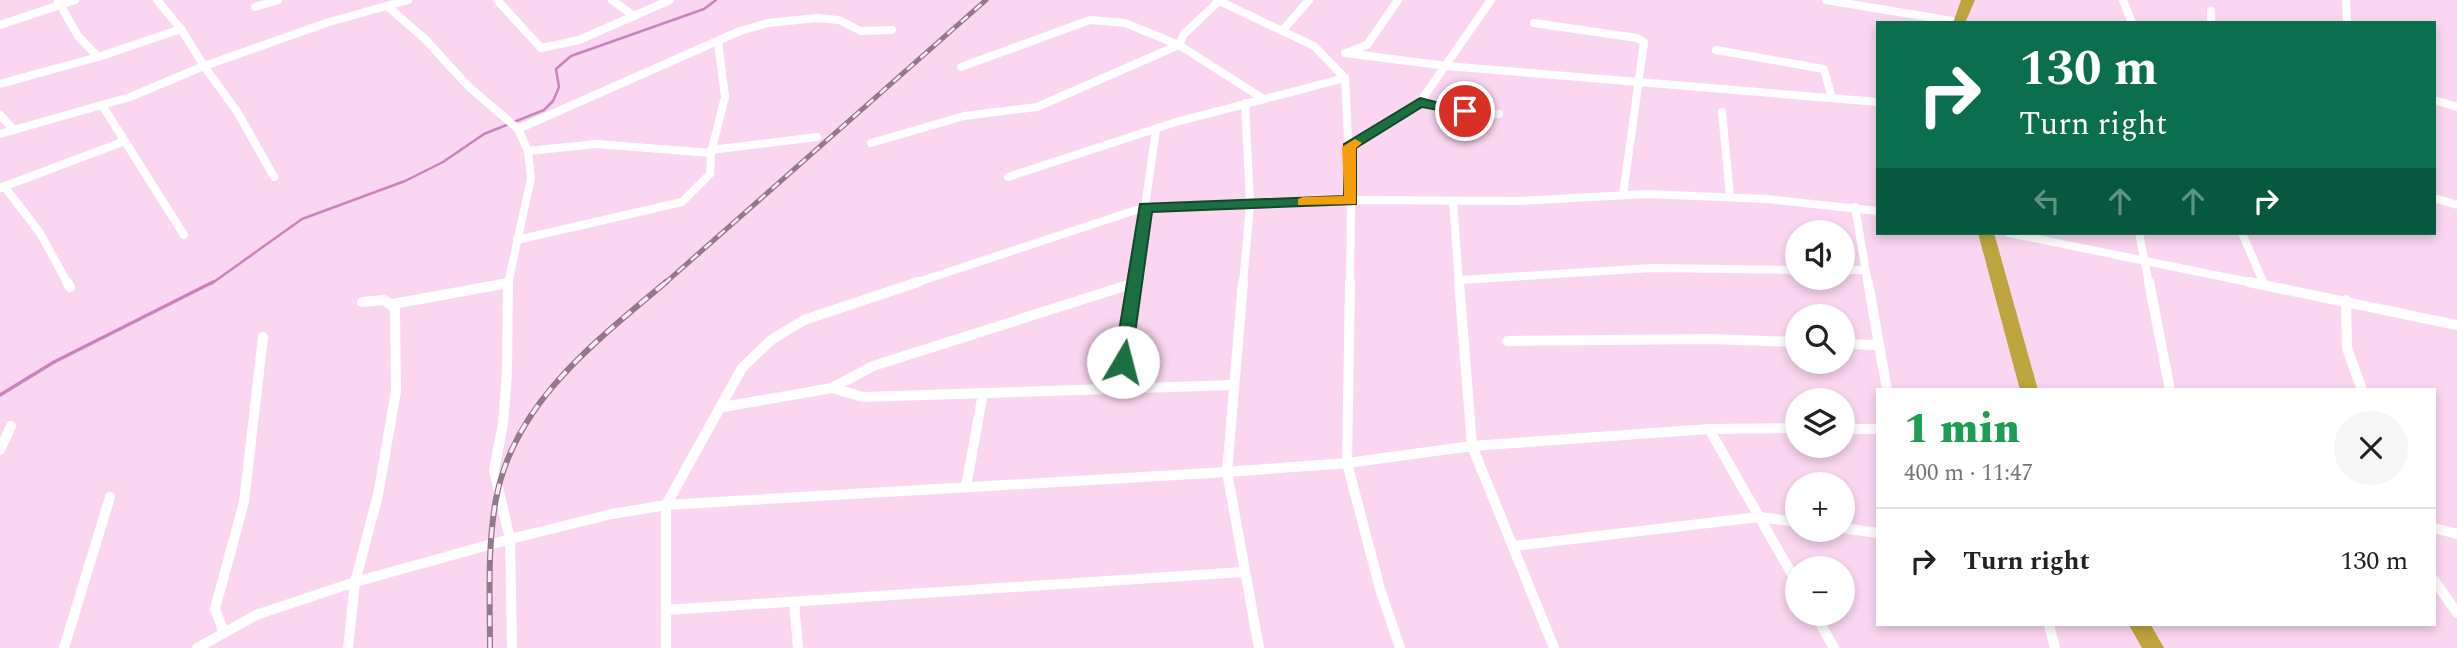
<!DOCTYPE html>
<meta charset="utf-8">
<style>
:root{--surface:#fff;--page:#f6f6f6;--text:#222;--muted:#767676;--line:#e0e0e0}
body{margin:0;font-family:Spectral,serif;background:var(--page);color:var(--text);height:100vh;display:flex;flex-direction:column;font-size:26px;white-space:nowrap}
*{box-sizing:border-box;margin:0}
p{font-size:23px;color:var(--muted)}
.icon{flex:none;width:38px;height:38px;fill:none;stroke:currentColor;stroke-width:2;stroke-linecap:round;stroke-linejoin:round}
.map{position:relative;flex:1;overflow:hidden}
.panel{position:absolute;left:1876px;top:388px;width:560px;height:238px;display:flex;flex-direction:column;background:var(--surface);border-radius:0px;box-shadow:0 4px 10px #0003}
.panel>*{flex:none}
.hud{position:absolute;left:1876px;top:21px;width:560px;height:214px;border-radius:0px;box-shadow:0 4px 10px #0003;background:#0b6e4f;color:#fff;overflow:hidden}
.buttons{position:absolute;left:1785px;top:220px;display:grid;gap:14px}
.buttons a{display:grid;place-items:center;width:70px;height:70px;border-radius:50%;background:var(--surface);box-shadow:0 4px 10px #0003;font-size:35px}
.pin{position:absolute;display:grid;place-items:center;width:60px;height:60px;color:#fff;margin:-30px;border:4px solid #fff;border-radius:50%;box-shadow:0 2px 7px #0007}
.me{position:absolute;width:77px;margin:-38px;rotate:8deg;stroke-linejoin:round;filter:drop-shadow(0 0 5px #0008)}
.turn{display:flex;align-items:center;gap:24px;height:147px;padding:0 28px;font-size:32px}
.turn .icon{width:91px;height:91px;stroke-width:2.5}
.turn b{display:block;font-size:49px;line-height:60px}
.lanes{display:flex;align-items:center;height:66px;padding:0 28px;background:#0003;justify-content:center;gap:35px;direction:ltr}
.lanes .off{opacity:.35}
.round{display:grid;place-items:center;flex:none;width:74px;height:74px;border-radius:37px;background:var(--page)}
.overview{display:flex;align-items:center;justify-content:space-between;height:119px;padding:0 28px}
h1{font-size:42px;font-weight:800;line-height:52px;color:#1e9e55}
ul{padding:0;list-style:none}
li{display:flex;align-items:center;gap:21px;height:105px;padding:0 28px;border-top:2px solid var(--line)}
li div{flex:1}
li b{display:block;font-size:26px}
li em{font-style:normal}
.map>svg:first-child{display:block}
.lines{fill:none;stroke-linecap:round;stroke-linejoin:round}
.stream-far1{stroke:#cb83bc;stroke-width:2.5}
.stream{stroke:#cb83bc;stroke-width:3.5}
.street-far1{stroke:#fff;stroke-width:8}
.street{stroke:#fff;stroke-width:10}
.highway{fill:#bea43e;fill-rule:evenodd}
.rail-far1-casing{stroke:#94788d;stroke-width:5}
.rail-casing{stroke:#94788d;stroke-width:6}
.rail-far1{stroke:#f8ecf5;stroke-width:2.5;stroke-dasharray:9;stroke-linecap:butt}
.rail{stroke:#f8ecf5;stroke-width:3.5;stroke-dasharray:11;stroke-linecap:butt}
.route{fill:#1b6f41;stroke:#12482a;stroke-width:2}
.slow{fill:#f59e0b}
</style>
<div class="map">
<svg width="2457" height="648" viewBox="0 0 2457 648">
<rect width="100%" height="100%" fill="#fad6f1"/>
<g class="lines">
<!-- stream-far1 -->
<path class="stream-far1" d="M211,284l91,-65 103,-38 38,-19 41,-28 60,-24 9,-9 6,-14 -3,-18 15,-13 133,-47 12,-9"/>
<!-- stream -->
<path class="stream" d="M0,395l54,-33 159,-80"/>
<!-- street-far1 -->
<g class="street-far1">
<path d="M157,0l24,29"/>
<path d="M497,0l44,48 38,-8 91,-40"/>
<path d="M612,0l22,16"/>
<path d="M1217,0l97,46 31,32 6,122 -1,84"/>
<path d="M1220,0l-36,34 -5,11 83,53"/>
<path d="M1826,0l133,22"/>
<path d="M2123,0l9,23"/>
<path d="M2346,0l1,23"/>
<path d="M58,1l20,35 20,21"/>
<path d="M387,6l38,33 43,47 50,43 10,22 3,27 -23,106"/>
<path d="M255,7l23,-7"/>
<path d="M2211,11v12"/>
<path d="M1534,23l103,15 7,4 -21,153"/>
<path d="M0,25l75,-25"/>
<path d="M1282,31l27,-31"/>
<path d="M1716,50l108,19 8,29"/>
<path d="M1345,53l102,13 431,36"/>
<path d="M1346,53l21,-8 31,-45"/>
<path d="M0,84l98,-27 83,-28 23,37 125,-44 79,-22"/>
<path d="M2434,100l23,7"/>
<path d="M1420,102l68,13 11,-1"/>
<path d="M102,105l82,130"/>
<path d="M1722,112l8,85"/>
<path d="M0,115l14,15"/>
<path d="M518,129l222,-98 28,-8 49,-5 22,2 22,11 31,-1"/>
<path d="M0,134l130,-37 74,-31 34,47 36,64"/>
<path d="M871,143l93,-27 73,-9 142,-62 -54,-22 -35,-3 -129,47"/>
<path d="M1349,147l71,-45 71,-102"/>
<path d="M711,150l106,-13"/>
<path d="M528,151l69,-7 114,9"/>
<path d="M1008,177l168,-55 169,-44"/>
<path d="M4,186l36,47 28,51"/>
<path d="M0,188l125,-47"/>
<path d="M2434,198l23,7"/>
<path d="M1453,201l6,83"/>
<path d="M1855,207l13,77"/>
<path d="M2009,233l249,51"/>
<path d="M2139,233l10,51"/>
<path d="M2242,233l22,51"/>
<path d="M517,240l165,-38 28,-28 1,-21 14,-56 -7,-56"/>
<path d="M1843,270h23"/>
<path d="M1460,280l192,-12 145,2"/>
<path d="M502,284l6,-1"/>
<path d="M912,284l233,-77 206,-7 168,1 128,-7 120,5 111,12"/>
<path d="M1131,284l3,-1"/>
<path d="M1134,284l22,-154"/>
<path d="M1243,284l7,-80 -5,-101"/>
</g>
<!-- street -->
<g class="street">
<path d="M67,282l3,5"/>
<path d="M508,282l-1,90 -4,52 -9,46 16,69 2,109"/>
<path d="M1243,282l-16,190 32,176"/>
<path d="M1350,282l-3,181 33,126 20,59"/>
<path d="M1459,282l13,164 82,202"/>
<path d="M1868,282l19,108"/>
<path d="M2149,282l21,108"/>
<path d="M2249,282l208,43"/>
<path d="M2346,300l1,48 15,42"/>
<path d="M393,304l115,-21"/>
<path d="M1507,341l203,-2 87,3"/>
<path d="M1843,344l36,1"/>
<path d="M832,388l31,9 371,-12"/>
<path d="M1119,388l15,-106"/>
<path d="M723,407l109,-19 41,-22 261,-83"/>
<path d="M1709,429l88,154"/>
<path d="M1843,429h35"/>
<path d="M0,450l11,-24"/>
<path d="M966,487l17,-94"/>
<path d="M1843,528l35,5"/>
<path d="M2434,528l23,6"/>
<path d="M1513,546l246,-29 38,5"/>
<path d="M2434,580l23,33"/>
<path d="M794,602l4,46"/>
<path d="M666,610l577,-38"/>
<path d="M1815,614l19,34"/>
<path d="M2049,625l6,23"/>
<path d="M224,633l-9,-24 29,-107 19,-165"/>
<path d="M64,648l46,-151"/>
<path d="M197,648l59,-33 99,-33 155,-43 102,-25 54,-9 561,-33 120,-9 125,-17 237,-17 88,-1"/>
<path d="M348,648l7,-66 23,-87 18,-104 -1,-83 -11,-8 -22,2"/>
<path d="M666,648v-143l76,-137 29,-28 33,-20 114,-38"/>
</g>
<!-- highway -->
<g class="highway">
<path d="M1961,0h14l-10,23h-12z"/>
<path d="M1978,233h16l44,157h-18z"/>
<path d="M2129,625h22l13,23h-22z"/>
</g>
<defs>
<path id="rail-far1" d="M664,284l322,-284"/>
<path id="rail" d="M490,648c0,-49 -3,-100 6,-149 18,-96 99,-157 170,-217"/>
</defs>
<!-- rail-far1 casing -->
<use href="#rail-far1" class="rail-far1-casing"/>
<!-- rail casing -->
<use href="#rail" class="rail-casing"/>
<!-- rail-far1 -->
<use href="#rail-far1" class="rail-far1"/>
<!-- rail -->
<use href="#rail" class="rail"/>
</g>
<!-- route -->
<path class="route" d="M1420,98l52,13 -7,4 -43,-8 -66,41v56l-204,8 -21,150 -3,4h-11l-3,-4 26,-158 204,-8v-52z"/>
<!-- slow -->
<path class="slow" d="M1355,139l7,4 -6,5v56l-58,1v-6l5,-2 41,-1 -2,-49z"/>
</svg>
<div class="buttons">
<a><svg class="icon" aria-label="sound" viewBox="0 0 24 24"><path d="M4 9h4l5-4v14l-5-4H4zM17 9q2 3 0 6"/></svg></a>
<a><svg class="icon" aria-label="search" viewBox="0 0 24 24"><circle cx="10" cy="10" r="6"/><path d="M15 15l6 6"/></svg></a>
<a><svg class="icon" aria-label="layers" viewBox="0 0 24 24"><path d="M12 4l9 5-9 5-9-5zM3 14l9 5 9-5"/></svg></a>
<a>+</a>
<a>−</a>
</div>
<div class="pin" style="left:1465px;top:111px;background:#d93025"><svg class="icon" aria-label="arrive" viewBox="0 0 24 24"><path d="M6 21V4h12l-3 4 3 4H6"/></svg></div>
<svg class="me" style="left:1123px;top:362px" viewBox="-20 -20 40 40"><circle r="19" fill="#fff"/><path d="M0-13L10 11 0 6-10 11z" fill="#1b6f41"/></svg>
<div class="hud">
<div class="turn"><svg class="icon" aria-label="right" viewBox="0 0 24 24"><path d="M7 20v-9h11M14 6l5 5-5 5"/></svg><div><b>130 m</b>Turn right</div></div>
<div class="lanes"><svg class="icon off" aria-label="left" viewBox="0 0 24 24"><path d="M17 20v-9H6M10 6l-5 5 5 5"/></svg><svg class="icon off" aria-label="ahead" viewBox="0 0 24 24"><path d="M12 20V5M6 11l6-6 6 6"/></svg><svg class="icon off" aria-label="ahead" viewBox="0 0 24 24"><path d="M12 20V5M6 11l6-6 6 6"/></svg><svg class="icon" aria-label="right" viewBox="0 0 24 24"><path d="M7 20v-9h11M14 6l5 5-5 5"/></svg></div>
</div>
<section class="panel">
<div class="overview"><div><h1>1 min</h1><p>400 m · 11:47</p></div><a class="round"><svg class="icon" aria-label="close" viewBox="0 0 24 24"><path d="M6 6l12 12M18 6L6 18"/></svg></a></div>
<ul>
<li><svg class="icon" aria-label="right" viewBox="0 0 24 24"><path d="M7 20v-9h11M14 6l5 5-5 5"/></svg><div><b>Turn right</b></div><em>130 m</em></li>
</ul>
</section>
</div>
